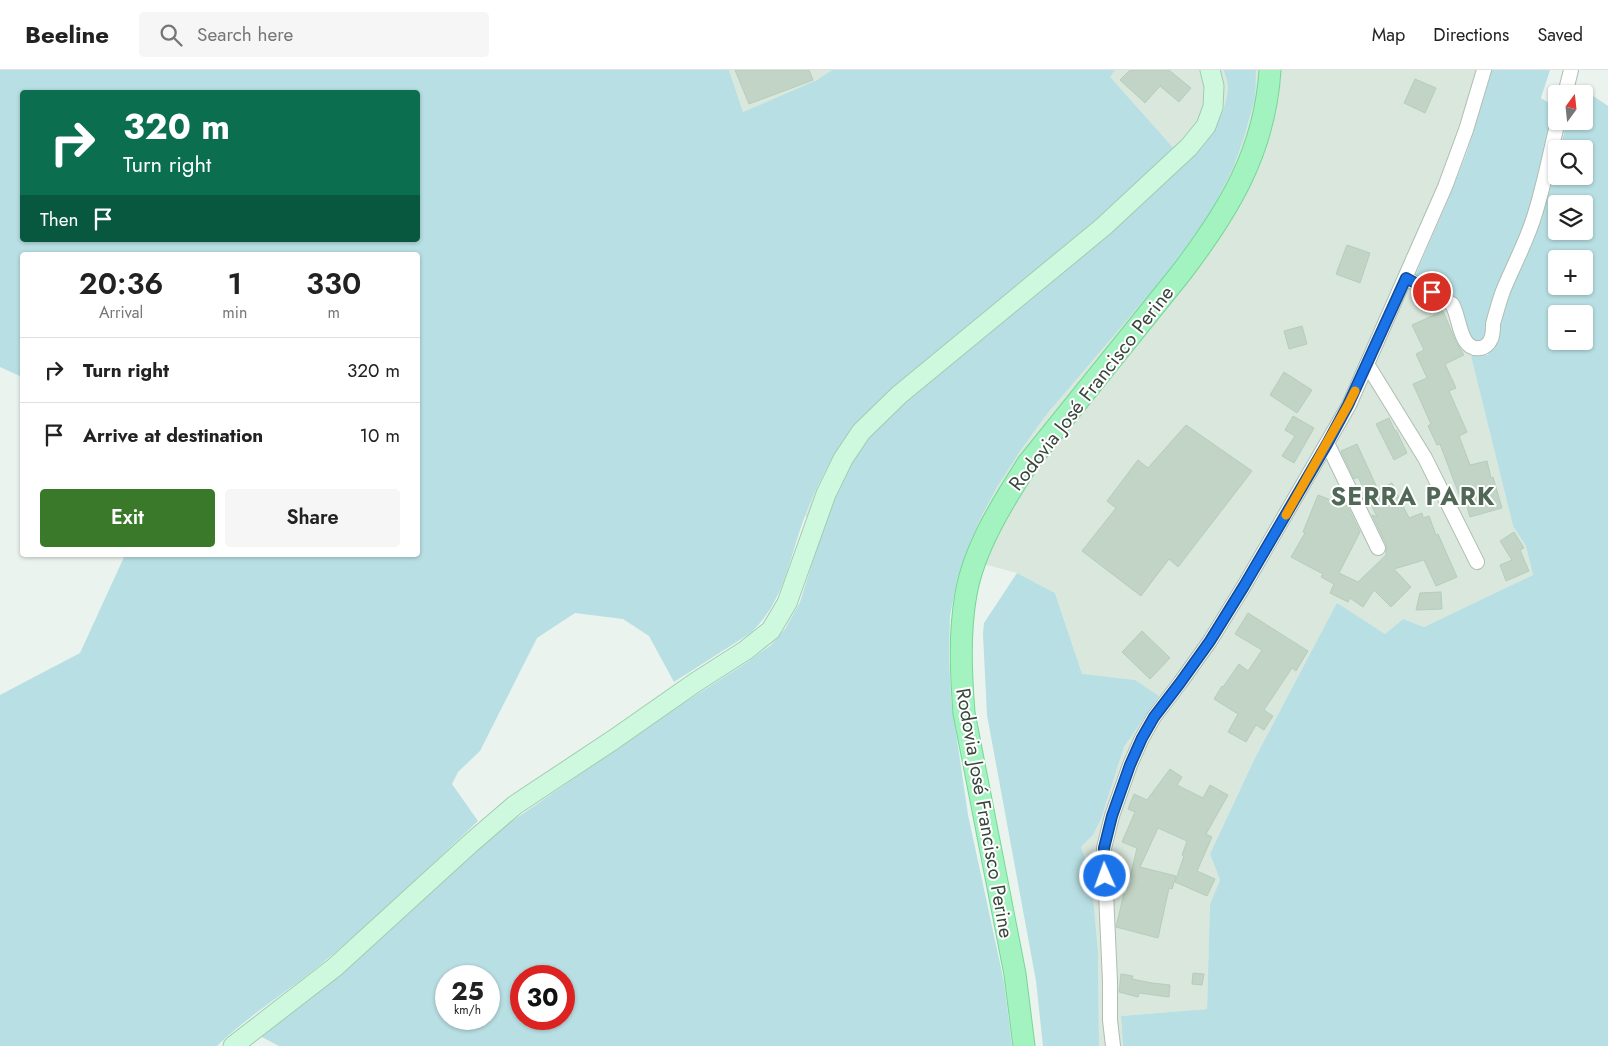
<!DOCTYPE html>
<meta charset="utf-8">
<style>
:root{--surface:#fff;--page:#f6f6f6;--text:#222;--muted:#767676;--line:#e0e0e0;--accent:#3a782a}
body{margin:0;font-family:Jost,sans-serif;background:var(--page);color:var(--text);height:100vh;display:flex;flex-direction:column;font-size:19px;white-space:nowrap}
*{box-sizing:border-box;margin:0}
p{font-size:16px;color:var(--muted)}
.icon{flex:none;width:28px;height:28px;fill:none;stroke:currentColor;stroke-width:2;stroke-linecap:round;stroke-linejoin:round}
.map{position:relative;flex:1;overflow:hidden}
.sheet{position:absolute;left:20px;top:182px;width:400px;height:305px;display:flex;flex-direction:column;background:var(--surface);border-radius:5px;box-shadow:0 1px 4px #0004}
.sheet>*{flex:none}
.top-card{position:absolute;left:20px;top:20px;width:400px;height:152px;border-radius:5px;box-shadow:0 1px 4px #0004;background:#0b6e4f;color:#fff;overflow:hidden}
.needle{width:32px;rotate:15deg}
.buttons{position:absolute;left:1548px;top:15px;display:grid;gap:10px}
.buttons a{display:grid;place-items:center;width:45px;height:45px;border-radius:5px;background:var(--surface);box-shadow:0 1px 4px #0004;font-size:25px}
.speed{position:absolute;left:435px;top:895px;display:flex;gap:10px;font-size:25px;font-weight:700;text-align:center}
.speed>*{display:grid;place-content:center;width:65px;height:65px;border-radius:50%;background:var(--surface);box-shadow:0 1px 4px #0004;line-height:1}
.speed small{font-size:12px;font-weight:400}
.speed .limit{border:8px solid #d22;background:#fff;color:#111}
.pin{position:absolute;display:grid;place-items:center;width:42px;height:42px;color:#fff;margin:-21px;border:2px solid #fff;border-radius:50%;box-shadow:0 1px 5px #0007}
.me{position:absolute;width:55px;margin:-28px;rotate:358deg;stroke-linejoin:round;filter:drop-shadow(0 0 4px #0008)}
.turn{display:flex;align-items:center;gap:18px;height:105px;padding:0 20px;font-size:22px}
.turn .icon{width:65px;height:65px;stroke-width:2.5}
.turn b{display:block;font-size:35px;line-height:42px}
.then{display:flex;align-items:center;height:48px;padding:0 20px;background:#0003;gap:10px;font-size:19px}
.eta{display:flex;justify-content:space-evenly;align-items:center;height:85px;text-align:center}
.eta b{font-size:30px;font-weight:600;line-height:35px}
.cta{display:flex;gap:10px;margin-top:auto;padding:10px 20px}
.cta a{flex:1;height:58px;border-radius:5px;background:var(--accent);color:#fff;font-size:20px;font-weight:600;line-height:58px;text-align:center}
.cta a+a{background:var(--page);color:var(--text)}
ul{padding:0;list-style:none}
li{display:flex;align-items:center;gap:15px;height:65px;padding:0 20px;border-top:1px solid var(--line)}
li div{flex:1}
li b{display:block;font-size:19px}
li em{font-style:normal}
header{display:flex;align-items:center;gap:30px;box-sizing:border-box;height:70px;padding:0 25px;background:var(--surface);border-bottom:1px solid var(--line)}
header strong{font-size:24px}
nav{display:flex;gap:28px;margin-inline-start:auto;font-size:18px}
.search{width:350px;height:45px;background:var(--page);display:flex;align-items:center;gap:12px;box-sizing:border-box;padding:0 18px;border-radius:5px;color:var(--muted);font-size:19px}
.map>svg:first-child{display:block}
.residential{fill:#d9e7dd}
.green{fill:#b8dfe3;fill-rule:evenodd}
.building{fill:#c1d4c5;stroke:#b5cebb}
.lines{fill:none;stroke-linecap:round;stroke-linejoin:round}
.minor-casing{stroke:#aebeb2;stroke-width:16}
.secondary-casing{stroke:#9fcdb1;stroke-width:21}
.primary-casing{stroke:#75d796;stroke-width:23}
.minor{stroke:#fff;stroke-width:14}
.secondary{stroke:#cff9df;stroke-width:19}
.primary{stroke:#a3f3c0;stroke-width:21}
.route-casing{stroke:#114b97;stroke-width:12}
.route{stroke:#1a73e8;stroke-width:9}
.slow{stroke:#f59e0b;stroke-width:9}
.labels{text-anchor:middle;stroke-width:4;stroke-linejoin:round;paint-order:stroke}
.street-label{font-size:20px;fill:#39463c;stroke:#fff}
.district-label{font-size:25px;font-weight:bold;letter-spacing:1px;fill:#516857;stroke:#fff}
</style>
<header>
<strong>Beeline</strong>
<div class="search"><svg class="icon" aria-label="search" viewBox="0 0 24 24"><circle cx="10" cy="10" r="6"/><path d="M15 15l6 6"/></svg>Search here</div>
<nav><a>Map</a><a>Directions</a><a>Saved</a></nav>
</header>
<div class="map">
<svg width="1608" height="976" viewBox="0 0 1608 976">
<rect width="100%" height="100%" fill="#eaf3ed"/>
<!-- residential -->
<g class="residential">
<path d="M729,0h103l-15,10 -74,32z"/>
<path d="M1115,0h368l-79,212 43,24 17,40 7,10 42,170 13,20 7,29 -109,52 -21,-8 -18,15 -48,-30 -83,156 -44,94 10,26 -10,24 -3,105 -86,7 2,30h-24l-1,-94 -7,-78 -10,-27 12,-12 8,-16 23,-72 35,-51 -24,-16 -53,-5 -27,-82 -38,-20 -212,-57 18,-41 19,-33 16,-20 318,-271 -67,-74z"/>
</g>
<!-- green -->
<g class="green">
<path d="M0,0h729l14,42 74,-32 15,-10h283l-5,7 66,74 -88,79 -206,170c-8,7 -18,15 -25,23 -23,27 -39,60 -52,93 -16,41 -20,87 -56,118l-75,48 -25,-46 -26,-17 -48,-6 -38,25 -57,113 -22,21 -6,12 26,37c-53,50 -106,102 -163,148 -33,26 -68,48 -98,77h-217v-351l80,-42 45,-98h293v-300h-396v122l-22,-10zM22,22h396v148h-396z"/>
<path d="M1224,0h32l-1,28 -11,39 -11,31 -22,44 -44,61 -121,142 -26,36 -23,36 -15,28 -13,30 -12,35 -7,36 -1,42 2,40 17,117 36,167 8,64h-733l-19,-10 235,-203 184,-127 67,-43 25,-18 14,-16 15,-27 30,-95 12,-28 26,-42 37,-37 132,-106 170,-153c10,-16 21,-35 21,-55 0,-5 -3,-11 -4,-16zM446,906h43v43h-43zM521,906h43v43h-43z"/>
<path d="M1492,0h58l-9,28 15,9 -28,109 -41,119 -8,8 -8,-2 -10,-29 -47,-34 34,-78 19,-48z"/>
<path d="M1577,15l31,21v940h-485l-2,-30 86,-7 3,-105 10,-24 -10,-26 44,-94 83,-157 48,31 18,-15 21,8 109,-52 -7,-29 -13,-20 -42,-170 17,-1 7,-12 14,-51 31,-73 16,-58v15h28v-27h-24l7,-28h17v-27h-9zM1556,134h28v27h-28zM1556,189h28v27h-28zM1556,244h28v27h-28z"/>
<path d="M1017,503l38,20 27,81 53,6 24,16 -35,51 -23,72 -8,16 -12,12 10,27 7,78 1,94h-56l-7,-65 -49,-266 -4,-81 1,-11z"/>
</g>
<!-- building -->
<g class="building">
<path d="M735,0h74l4,10 -64,24z"/>
<path d="M1130,0h39l22,18 -12,14 -19,-16 -15,17 -25,-23z"/>
<path d="M1415,9l21,9 -11,25 -21,-10z"/>
<path d="M1347,175l23,8 -10,30 -24,-9z"/>
<path d="M1443,241l13,31 8,13 -19,9 11,24 -7,3 18,41 -8,4 11,29 17,-4 4,17 2,-1 9,31 -32,9 -6,-21 -4,1 -20,-53 -3,1 -9,-19 3,-2 -18,-40 14,-6 -11,-24 8,-4 -12,-25z"/>
<path d="M1302,256l5,18 -18,5 -5,-18z"/>
<path d="M1284,302l28,18 -15,23 -27,-18z"/>
<path d="M1293,346l21,12 -20,35 -12,-7 13,-20 -10,-6z"/>
<path d="M1389,348l6,13 1,-1 11,23 -13,7 -18,-36z"/>
<path d="M1186,355l66,46 -74,96 -9,-8 -28,37 -59,-45 34,-43 -9,-7 31,-41 10,8z"/>
<path d="M1357,374l21,46 14,-7 17,35 13,-5 1,5 6,-2 7,19 2,-1 19,43 -21,9 -12,-26 -30,9 17,18 -20,20 -17,-17 -11,17 -13,-9 -2,4 -18,-9 4,-9 -13,-7 2,-3 -32,-17 14,-24 -2,-1 15,-37 28,11 1,-1 13,27 -21,41 19,9 28,-27v-11l-14,-29 5,2 -19,-40 -4,2 -13,-28z"/>
<path d="M1514,462l10,16 -4,2 9,21 -23,10 -6,-16 12,-5 -12,-19z"/>
<path d="M1441,522l1,17 -26,1 4,-17z"/>
<path d="M1248,543l60,38 -12,20 -4,-3 -28,42 9,6 -9,14 -8,-5 -10,17 -18,-10 10,-18 -24,-15 8,-13 1,1 16,-23 9,7 14,-21 -27,-16z"/>
<path d="M1142,561l28,27 -20,21 -28,-27z"/>
<path d="M1170,699l12,8 -5,8 26,13 7,-13 18,10 -22,39 6,3 -15,34 18,8 -8,17 -32,-14 9,-26 -2,-1 5,-14 -29,-13 -18,39 36,9 -4,13 -3,-1 -11,50 -42,-11 8,-34 2,1 11,-46 -15,-6 13,-30 -7,-3 6,-15 13,6z"/>
<path d="M1193,903l11,1 -2,11 -10,-1z"/>
<path d="M1121,904l12,2 -1,3 20,4 18,2 -1,12 -30,-4 -1,4 -19,-5z"/>
</g>
<g class="lines">
<defs>
<g id="minor">
<path d="M1565,24l6,-24"/>
<path d="M1406,208l46,26c8,12 7,47 28,44 4,0 9,-4 11,-9 2,-4 2,-10 2,-15 3,-11 6,-22 10,-33 10,-25 23,-48 31,-74 10,-31 16,-64 24,-96"/>
<path d="M1367,294l58,94 52,104"/>
<path d="M1327,373l51,105"/>
<path d="M1113,976l-3,-26v-38l-6,-134 8,-32 18,-51 12,-27 12,-21 26,-34 30,-42 34,-55 105,-181 96,-218 21,-57 18,-60"/>
</g>
<path id="secondary" d="M233,976l102,-79 137,-125 43,-37 98,-65 83,-58 50,-32 25,-20 16,-27 39,-109 17,-35 18,-27 38,-37 204,-168 86,-80 17,-21 7,-19 1,-21 -4,-16"/>
<path id="primary" d="M1024,976l-9,-72 -51,-261c-3,-39 -5,-80 2,-119 8,-46 37,-92 62,-131l153,-190c48,-63 84,-122 89,-203"/>
</defs>
<!-- minor casing -->
<use href="#minor" class="minor-casing"/>
<!-- secondary casing -->
<use href="#secondary" class="secondary-casing"/>
<!-- primary casing -->
<use href="#primary" class="primary-casing"/>
<!-- minor -->
<use href="#minor" class="minor"/>
<!-- secondary -->
<use href="#secondary" class="secondary"/>
<!-- primary -->
<use href="#primary" class="primary"/>
</g>
<g class="lines">
<defs>
<path id="route" d="M1105,806l-1,-28 8,-32 18,-51 12,-27 12,-21 26,-34 30,-42 34,-55 83,-142 21,-39 58,-127 26,14"/>
</defs>
<!-- route casing -->
<use href="#route" class="route-casing"/>
<!-- route -->
<use href="#route" class="route"/>
<!-- slow -->
<path class="slow" d="M1286,445l62,-110 7,-14"/>
</g>
<g class="labels">
<!-- street labels -->
<g class="street-label">
<text transform="translate(1091 318) rotate(-52)" y="7">Rodovia José Francisco Perine</text>
<text transform="translate(985 743) rotate(80)" y="7">Rodovia José Francisco Perine</text>
</g>
<!-- district labels -->
<g class="district-label">
<text x="1413" y="435">SERRA PARK</text>
</g>
</g>
</svg>
<div class="buttons">
<a><svg class="needle" viewBox="-14 -14 28 28"><path d="M0-13l5 13h-10z" fill="#e53935"/><path d="M0 13l5-13h-10z" fill="#767676"/></svg></a>
<a><svg class="icon" aria-label="search" viewBox="0 0 24 24"><circle cx="10" cy="10" r="6"/><path d="M15 15l6 6"/></svg></a>
<a><svg class="icon" aria-label="layers" viewBox="0 0 24 24"><path d="M12 4l9 5-9 5-9-5zM3 14l9 5 9-5"/></svg></a>
<a>+</a>
<a>−</a>
</div>
<div class="speed"><div>25<small>km/h</small></div><div class="limit">30</div></div>
<div class="pin" style="left:1432px;top:222px;background:#d93025"><svg class="icon" aria-label="arrive" viewBox="0 0 24 24"><path d="M6 21V4h12l-3 4 3 4H6"/></svg></div>
<svg class="me" style="left:1105px;top:806px" viewBox="-20 -20 40 40"><circle r="17" fill="#1a73e8" stroke="#fff" stroke-width="3"/><path d="M0-11L8 9 0 5-8 9z" fill="#fff"/></svg>
<div class="top-card">
<div class="turn"><svg class="icon" aria-label="right" viewBox="0 0 24 24"><path d="M7 20v-9h11M14 6l5 5-5 5"/></svg><div><b>320 m</b>Turn right</div></div>
<div class="then">Then<svg class="icon" aria-label="arrive" viewBox="0 0 24 24"><path d="M6 21V4h12l-3 4 3 4H6"/></svg></div>
</div>
<section class="sheet">
<div class="eta">
<div><b>20:36</b><p>Arrival</p></div>
<div><b>1</b><p>min</p></div>
<div><b>330</b><p>m</p></div>
</div>
<ul>
<li><svg class="icon" aria-label="right" viewBox="0 0 24 24"><path d="M7 20v-9h11M14 6l5 5-5 5"/></svg><div><b>Turn right</b></div><em>320 m</em></li>
<li><svg class="icon" aria-label="arrive" viewBox="0 0 24 24"><path d="M6 21V4h12l-3 4 3 4H6"/></svg><div><b>Arrive at destination</b></div><em>10 m</em></li>
</ul>
<div class="cta"><a>Exit</a><a>Share</a></div>
</section>
</div>
